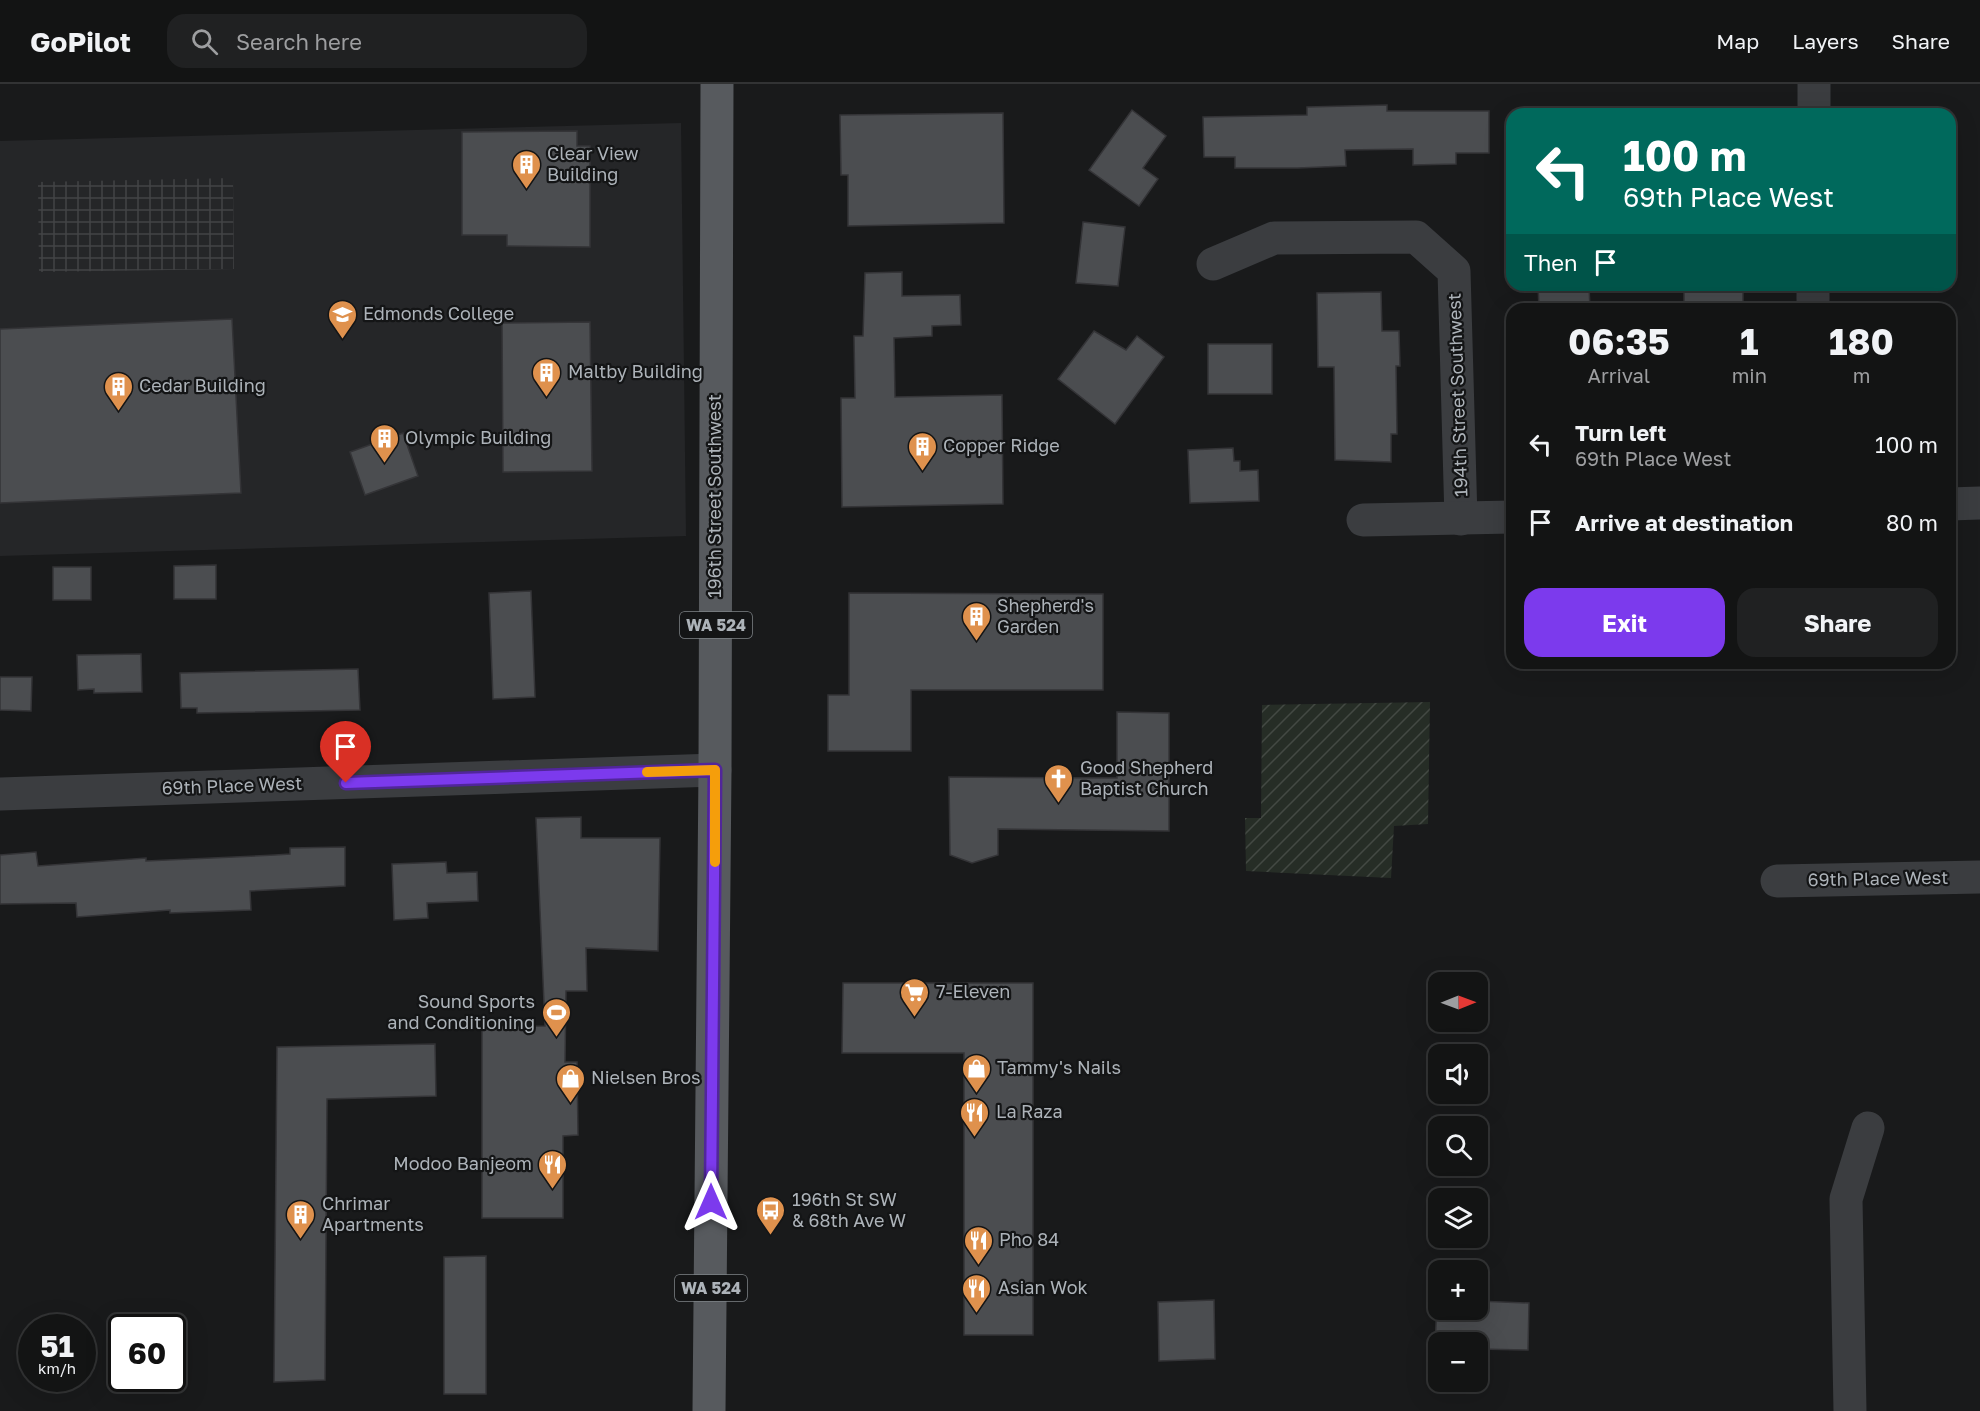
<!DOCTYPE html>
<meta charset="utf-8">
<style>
:root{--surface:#131414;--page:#202122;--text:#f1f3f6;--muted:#9d9ea0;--line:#323334;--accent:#7c3aed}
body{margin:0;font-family:"Golos Text",sans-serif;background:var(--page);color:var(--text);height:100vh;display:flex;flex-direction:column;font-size:22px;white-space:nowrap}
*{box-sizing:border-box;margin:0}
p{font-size:20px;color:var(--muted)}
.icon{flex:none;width:33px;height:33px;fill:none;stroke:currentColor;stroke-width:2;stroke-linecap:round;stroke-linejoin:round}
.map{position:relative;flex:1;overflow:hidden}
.side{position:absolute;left:1506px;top:219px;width:450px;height:366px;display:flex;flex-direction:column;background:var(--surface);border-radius:18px;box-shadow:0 6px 24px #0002,0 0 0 2px var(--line)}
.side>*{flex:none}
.top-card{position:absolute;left:1506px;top:24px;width:450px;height:183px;border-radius:18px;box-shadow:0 6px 24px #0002,0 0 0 2px var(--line);background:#00695c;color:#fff;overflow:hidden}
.needle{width:39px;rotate:89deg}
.fabs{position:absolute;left:1428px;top:888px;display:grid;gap:12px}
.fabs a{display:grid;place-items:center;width:60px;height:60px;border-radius:12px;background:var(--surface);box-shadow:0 6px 24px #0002,0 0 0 2px var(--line);font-size:30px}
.speed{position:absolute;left:18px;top:1230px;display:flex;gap:12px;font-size:30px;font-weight:700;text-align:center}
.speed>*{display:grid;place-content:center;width:78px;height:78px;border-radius:50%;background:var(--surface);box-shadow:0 6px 24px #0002,0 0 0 2px var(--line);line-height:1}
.speed small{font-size:15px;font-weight:400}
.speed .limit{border:3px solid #111;border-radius:9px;background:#fff;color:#111}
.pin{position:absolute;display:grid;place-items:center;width:51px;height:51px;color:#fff;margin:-62px -26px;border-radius:50% 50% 50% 0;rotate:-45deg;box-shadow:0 0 6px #0007}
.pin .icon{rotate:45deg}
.me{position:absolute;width:66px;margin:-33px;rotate:0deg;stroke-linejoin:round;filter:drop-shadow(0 0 4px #0008)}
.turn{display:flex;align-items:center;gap:21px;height:126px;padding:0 18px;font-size:27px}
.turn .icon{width:78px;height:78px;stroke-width:2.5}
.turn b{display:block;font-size:42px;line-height:51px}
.then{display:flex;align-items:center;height:57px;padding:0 18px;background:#0003;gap:12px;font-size:22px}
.eta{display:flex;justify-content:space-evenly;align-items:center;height:102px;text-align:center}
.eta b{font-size:36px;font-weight:700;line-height:42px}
.button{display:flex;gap:12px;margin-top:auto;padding:12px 18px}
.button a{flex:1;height:69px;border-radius:18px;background:var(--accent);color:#fff;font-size:24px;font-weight:700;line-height:69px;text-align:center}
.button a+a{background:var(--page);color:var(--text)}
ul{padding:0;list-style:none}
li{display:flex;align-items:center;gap:18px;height:78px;padding:0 18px}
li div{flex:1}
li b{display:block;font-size:22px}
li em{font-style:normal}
header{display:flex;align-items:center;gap:36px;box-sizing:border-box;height:84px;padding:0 30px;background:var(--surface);border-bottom:2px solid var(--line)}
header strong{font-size:28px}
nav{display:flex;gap:33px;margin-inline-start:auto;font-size:21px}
.search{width:420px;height:54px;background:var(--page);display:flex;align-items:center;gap:15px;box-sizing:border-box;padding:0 21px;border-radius:18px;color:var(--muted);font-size:22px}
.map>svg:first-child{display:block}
.built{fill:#252628}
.industrial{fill:url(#industrial-grid)}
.garden{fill:url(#garden-furrows)}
.building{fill:#4b4d50;stroke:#343437;stroke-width:1.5}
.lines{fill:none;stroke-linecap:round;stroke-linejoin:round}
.street{stroke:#3b3d40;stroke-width:33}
.primary{stroke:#575a5e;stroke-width:33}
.route-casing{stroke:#51269a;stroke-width:15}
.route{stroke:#7c3aed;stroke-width:10}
.slow{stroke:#f59e0b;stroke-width:10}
.labels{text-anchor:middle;stroke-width:4.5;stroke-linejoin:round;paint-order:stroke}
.shield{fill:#141516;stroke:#7f8488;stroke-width:1.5}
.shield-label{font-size:16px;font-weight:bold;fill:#adb3b9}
.poi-label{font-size:18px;fill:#adb3b9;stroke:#141516;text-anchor:start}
.street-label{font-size:18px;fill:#adb3b9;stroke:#141516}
</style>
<header>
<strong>GoPilot</strong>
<div class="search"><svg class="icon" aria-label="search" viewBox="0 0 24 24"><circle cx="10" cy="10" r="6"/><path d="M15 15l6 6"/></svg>Search here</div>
<nav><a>Map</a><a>Layers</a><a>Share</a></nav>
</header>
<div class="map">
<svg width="1980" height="1327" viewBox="0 0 1980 1327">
<defs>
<pattern id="industrial-grid" width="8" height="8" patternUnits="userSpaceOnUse" patternTransform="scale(1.5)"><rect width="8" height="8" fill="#252628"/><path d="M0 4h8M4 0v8" fill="none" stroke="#424345"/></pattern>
<pattern id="garden-furrows" width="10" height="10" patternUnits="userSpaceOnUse" patternTransform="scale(1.5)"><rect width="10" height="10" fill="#262d26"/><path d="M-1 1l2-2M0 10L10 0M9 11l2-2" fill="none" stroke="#434943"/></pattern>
</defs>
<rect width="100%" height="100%" fill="#191a1b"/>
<!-- built -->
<path class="built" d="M681,39l5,413 -686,20v-415z"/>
<!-- industrial -->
<path class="industrial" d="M233,94l1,91 -195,3 -1,-90z"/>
<!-- garden -->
<path class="garden" d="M1430,618l-2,122 -34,2 -3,52 -145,-7 -1,-53h16l1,-113z"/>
<!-- building -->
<g class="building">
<path d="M1387,21v6h102v42h-33v11l-43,1v-16l-68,1 1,16 -48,2h-63v-11h-31l-1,-40 104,-2v-8z"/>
<path d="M1132,26l34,26 -23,32 15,11 -19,27 -50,-36z"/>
<path d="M1003,29l1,110 -156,3v-51h-7l-1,-60z"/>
<path d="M577,47v15h13v101l-83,-1v-11h-45v-103z"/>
<path d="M1083,138l42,5 -7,59 -42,-3z"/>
<path d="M902,188v24l58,-1 1,30 -29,1v10l-38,2 1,59 107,-2 1,109 -161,3 -1,-109h14l-1,-62h9l2,-63z"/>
<path d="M1538,201h51l1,24h-51z"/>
<path d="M1743,201v24h-59v-23z"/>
<path d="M1381,208l1,39h17l1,35h-4l1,68h-6v28l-56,-2 -1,-93h-16l-1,-74z"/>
<path d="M232,235l9,174 -241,10v-174z"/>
<path d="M590,238l2,149 -89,1 -1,-149z"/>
<path d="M1094,247l32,19 11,-14 27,21 -49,67 -57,-45z"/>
<rect x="1208" y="260" width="64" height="50"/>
<path d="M403,349l15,43 -53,19 -15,-43z"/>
<path d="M1233,364l1,13h6v10l18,-1 1,31 -69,2 -2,-53z"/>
<path d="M216,481v34h-42v-33z"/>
<rect x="53" y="483" width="38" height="33"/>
<path d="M531,507l4,106 -42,2 -4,-106z"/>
<path d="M849,509l254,1v96h-192v61h-83v-56h21z"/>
<path d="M141,570l1,38 -48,1v-4l-16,1 -1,-35z"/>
<path d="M358,585l2,41 -163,3v-5h-16l-1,-35z"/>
<path d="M0,593h32l-1,34 -31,-1z"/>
<path d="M1117,628l52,1v118l-171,-2v26l-26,8 -22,-8 -1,-78 168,1z"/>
<path d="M581,733v21h79l-2,113 -72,-3 1,43h-21l-1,71h12l1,73 -15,1v82h-81v-191l63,-1 -9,-208z"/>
<path d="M345,763v39l-95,5 1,19 -81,3v-3l-93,7 -1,-14 -76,1v-49l36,-3 2,14 108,-8v3l129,-6 15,-1v-6z"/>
<path d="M446,778l1,11 30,-1 1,29 -51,2 1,15 -34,2 -2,-56z"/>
<path d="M843,899h190v352h-69v-282h-122z"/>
<path d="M435,960l1,52 -109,3 -2,281 -51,2 3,-335z"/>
<path d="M486,1172v138h-42v-137z"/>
<path d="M1214,1216l1,59 -56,2 -1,-59z"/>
<path d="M1437,1216h1v10h40v-9l51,2 -1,47 -50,-1v-7h-40v6h-3z"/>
</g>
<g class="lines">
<!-- street -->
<g class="street">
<path d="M1814,30v-30"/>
<path d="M1213,180l61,-26 142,-1 38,34 7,248"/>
<path d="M1813,225v-24"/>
<path d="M1950,420l30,-1"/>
<path d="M1363,436l149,-3"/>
<path d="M0,710l715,-24"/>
<path d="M1777,797l203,-4"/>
<path d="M1850,1327l-4,-212 22,-71"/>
</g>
<!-- primary -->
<path class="primary" d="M709,1327l6,-641 2,-686"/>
</g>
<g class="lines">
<defs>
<path id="route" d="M346,699l369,-13 -4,432"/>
</defs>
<!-- route casing -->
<use href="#route" class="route-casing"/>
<!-- route -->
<use href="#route" class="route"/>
<!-- slow -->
<path class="slow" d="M647,688l68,-2v92"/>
</g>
<!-- icons -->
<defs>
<symbol id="building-pin" viewBox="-11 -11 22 30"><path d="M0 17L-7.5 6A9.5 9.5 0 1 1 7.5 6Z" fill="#df914d" stroke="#141516"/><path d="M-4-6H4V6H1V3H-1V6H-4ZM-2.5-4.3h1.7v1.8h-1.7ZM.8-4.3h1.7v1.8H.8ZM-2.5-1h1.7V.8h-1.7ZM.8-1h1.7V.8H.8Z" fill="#fff"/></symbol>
<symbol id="university-pin" viewBox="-11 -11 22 30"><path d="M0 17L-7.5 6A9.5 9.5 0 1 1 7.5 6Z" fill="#df914d" stroke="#141516"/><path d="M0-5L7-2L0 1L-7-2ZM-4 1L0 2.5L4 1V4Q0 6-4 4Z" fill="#fff"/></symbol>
<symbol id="church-pin" viewBox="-11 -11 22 30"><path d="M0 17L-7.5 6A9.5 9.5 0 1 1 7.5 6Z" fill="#df914d" stroke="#141516"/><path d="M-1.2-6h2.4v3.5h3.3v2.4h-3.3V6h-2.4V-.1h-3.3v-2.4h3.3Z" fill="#fff"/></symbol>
<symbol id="supermarket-pin" viewBox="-11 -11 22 30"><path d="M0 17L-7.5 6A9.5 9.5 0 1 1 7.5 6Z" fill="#df914d" stroke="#141516"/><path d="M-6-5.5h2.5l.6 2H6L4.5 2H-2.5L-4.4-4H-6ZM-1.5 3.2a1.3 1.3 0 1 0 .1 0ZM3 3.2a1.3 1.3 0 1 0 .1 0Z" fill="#fff"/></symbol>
<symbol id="stadium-pin" viewBox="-11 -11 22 30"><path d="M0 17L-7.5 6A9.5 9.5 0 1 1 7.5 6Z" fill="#df914d" stroke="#141516"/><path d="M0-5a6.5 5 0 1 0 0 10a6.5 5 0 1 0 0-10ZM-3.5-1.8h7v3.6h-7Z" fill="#fff"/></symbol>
<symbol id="shop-pin" viewBox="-11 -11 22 30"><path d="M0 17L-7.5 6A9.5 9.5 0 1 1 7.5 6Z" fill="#df914d" stroke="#141516"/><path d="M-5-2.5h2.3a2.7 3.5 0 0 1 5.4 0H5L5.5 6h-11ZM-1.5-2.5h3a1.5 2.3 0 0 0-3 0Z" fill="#fff"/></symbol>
<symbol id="restaurant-pin" viewBox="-11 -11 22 30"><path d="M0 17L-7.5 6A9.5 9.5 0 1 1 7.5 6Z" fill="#df914d" stroke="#141516"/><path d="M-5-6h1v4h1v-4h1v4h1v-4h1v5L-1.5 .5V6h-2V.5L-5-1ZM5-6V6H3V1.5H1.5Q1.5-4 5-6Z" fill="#fff"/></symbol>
<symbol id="bus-pin" viewBox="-11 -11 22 30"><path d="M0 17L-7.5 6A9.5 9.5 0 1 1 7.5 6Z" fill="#df914d" stroke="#141516"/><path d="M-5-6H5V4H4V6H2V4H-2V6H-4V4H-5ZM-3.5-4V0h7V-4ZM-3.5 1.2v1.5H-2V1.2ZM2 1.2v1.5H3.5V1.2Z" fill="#fff"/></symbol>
</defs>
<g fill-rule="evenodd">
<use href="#building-pin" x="510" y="64" width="33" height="45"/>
<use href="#university-pin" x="326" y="214" width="33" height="45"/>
<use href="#building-pin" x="530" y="272" width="33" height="45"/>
<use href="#building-pin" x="102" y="286" width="33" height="45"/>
<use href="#building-pin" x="368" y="338" width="33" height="45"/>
<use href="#building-pin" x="906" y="346" width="33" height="45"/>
<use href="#building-pin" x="960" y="516" width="33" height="45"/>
<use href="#church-pin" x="1042" y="678" width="33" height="45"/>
<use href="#supermarket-pin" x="898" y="892" width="33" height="45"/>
<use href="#stadium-pin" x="540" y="912" width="33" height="45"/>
<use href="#shop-pin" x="960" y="968" width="33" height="45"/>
<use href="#shop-pin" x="554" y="978" width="33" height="45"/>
<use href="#restaurant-pin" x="958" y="1012" width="33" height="45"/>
<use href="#restaurant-pin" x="536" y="1064" width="33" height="45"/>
<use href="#bus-pin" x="754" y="1110" width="33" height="45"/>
<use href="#building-pin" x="284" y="1114" width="33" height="45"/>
<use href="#restaurant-pin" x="962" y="1140" width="33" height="45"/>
<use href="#restaurant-pin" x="960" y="1188" width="33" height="45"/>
</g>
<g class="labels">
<!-- shield labels -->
<g class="shield">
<rect x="680" y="528" width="72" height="26" rx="4.5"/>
<rect x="675" y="1191" width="72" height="26" rx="4.5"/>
</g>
<g class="shield-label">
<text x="716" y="547">WA 524</text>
<text x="711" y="1210">WA 524</text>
</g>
<!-- poi labels -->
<g class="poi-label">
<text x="547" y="76">Clear View<tspan x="547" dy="21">Building</tspan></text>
<text x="363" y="236">Edmonds College</text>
<text x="568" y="294">Maltby Building</text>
<text x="139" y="308">Cedar Building</text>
<text x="405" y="360">Olympic Building</text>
<text x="943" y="368">Copper Ridge</text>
<text x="997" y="528">Shepherd's<tspan x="997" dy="21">Garden</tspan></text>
<text x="1080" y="690">Good Shepherd<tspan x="1080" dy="21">Baptist Church</tspan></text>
<text x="936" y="914">7-Eleven</text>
<text x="535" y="924" text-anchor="end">Sound Sports<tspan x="535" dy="21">and Conditioning</tspan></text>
<text x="997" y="990">Tammy's Nails</text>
<text x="591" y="1000">Nielsen Bros</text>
<text x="996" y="1034">La Raza</text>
<text x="532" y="1086" text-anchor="end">Modoo Banjeom</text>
<text x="792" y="1122">196th St SW<tspan x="792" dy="21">&amp; 68th Ave W</tspan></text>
<text x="322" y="1126">Chrimar<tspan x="322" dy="21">Apartments</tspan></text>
<text x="999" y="1162">Pho 84</text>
<text x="998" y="1210">Asian Wok</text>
</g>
<!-- street labels -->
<g class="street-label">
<text transform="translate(1458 311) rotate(-92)" y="6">194th Street Southwest</text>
<text transform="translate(715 412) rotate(-90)" y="6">196th Street Southwest</text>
<text transform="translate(232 702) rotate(-2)" y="6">69th Place West</text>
<text transform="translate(1878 795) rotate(-1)" y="6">69th Place West</text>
</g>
</g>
</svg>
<div class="fabs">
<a><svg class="needle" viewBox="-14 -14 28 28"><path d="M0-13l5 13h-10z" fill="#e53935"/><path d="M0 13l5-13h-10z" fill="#9d9ea0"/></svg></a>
<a><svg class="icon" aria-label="sound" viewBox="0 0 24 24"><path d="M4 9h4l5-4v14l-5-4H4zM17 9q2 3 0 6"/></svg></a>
<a><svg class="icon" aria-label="search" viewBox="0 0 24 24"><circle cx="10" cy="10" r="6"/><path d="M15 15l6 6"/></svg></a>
<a><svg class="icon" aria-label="layers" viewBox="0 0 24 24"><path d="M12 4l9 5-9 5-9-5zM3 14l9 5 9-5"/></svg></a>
<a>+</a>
<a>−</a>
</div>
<div class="speed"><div>51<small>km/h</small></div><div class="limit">60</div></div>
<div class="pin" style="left:346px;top:699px;background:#d93025"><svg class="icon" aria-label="arrive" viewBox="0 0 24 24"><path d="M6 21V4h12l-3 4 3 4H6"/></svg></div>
<svg class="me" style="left:711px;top:1118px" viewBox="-20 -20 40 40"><path d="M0-17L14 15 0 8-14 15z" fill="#7c3aed" stroke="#fff" stroke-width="4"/></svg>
<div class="top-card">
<div class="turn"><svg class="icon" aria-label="left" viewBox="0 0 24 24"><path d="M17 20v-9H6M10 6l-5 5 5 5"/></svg><div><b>100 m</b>69th Place West</div></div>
<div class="then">Then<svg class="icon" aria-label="arrive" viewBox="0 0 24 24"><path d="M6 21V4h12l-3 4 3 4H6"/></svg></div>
</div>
<section class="side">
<div class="eta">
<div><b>06:35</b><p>Arrival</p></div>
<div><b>1</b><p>min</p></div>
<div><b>180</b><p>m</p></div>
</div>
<ul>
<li><svg class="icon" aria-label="left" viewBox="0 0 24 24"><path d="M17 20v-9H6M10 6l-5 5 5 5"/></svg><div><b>Turn left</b><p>69th Place West</p></div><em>100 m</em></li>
<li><svg class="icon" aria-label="arrive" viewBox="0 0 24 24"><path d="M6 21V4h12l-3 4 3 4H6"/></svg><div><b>Arrive at destination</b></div><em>80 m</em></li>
</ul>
<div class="button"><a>Exit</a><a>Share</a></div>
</section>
</div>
